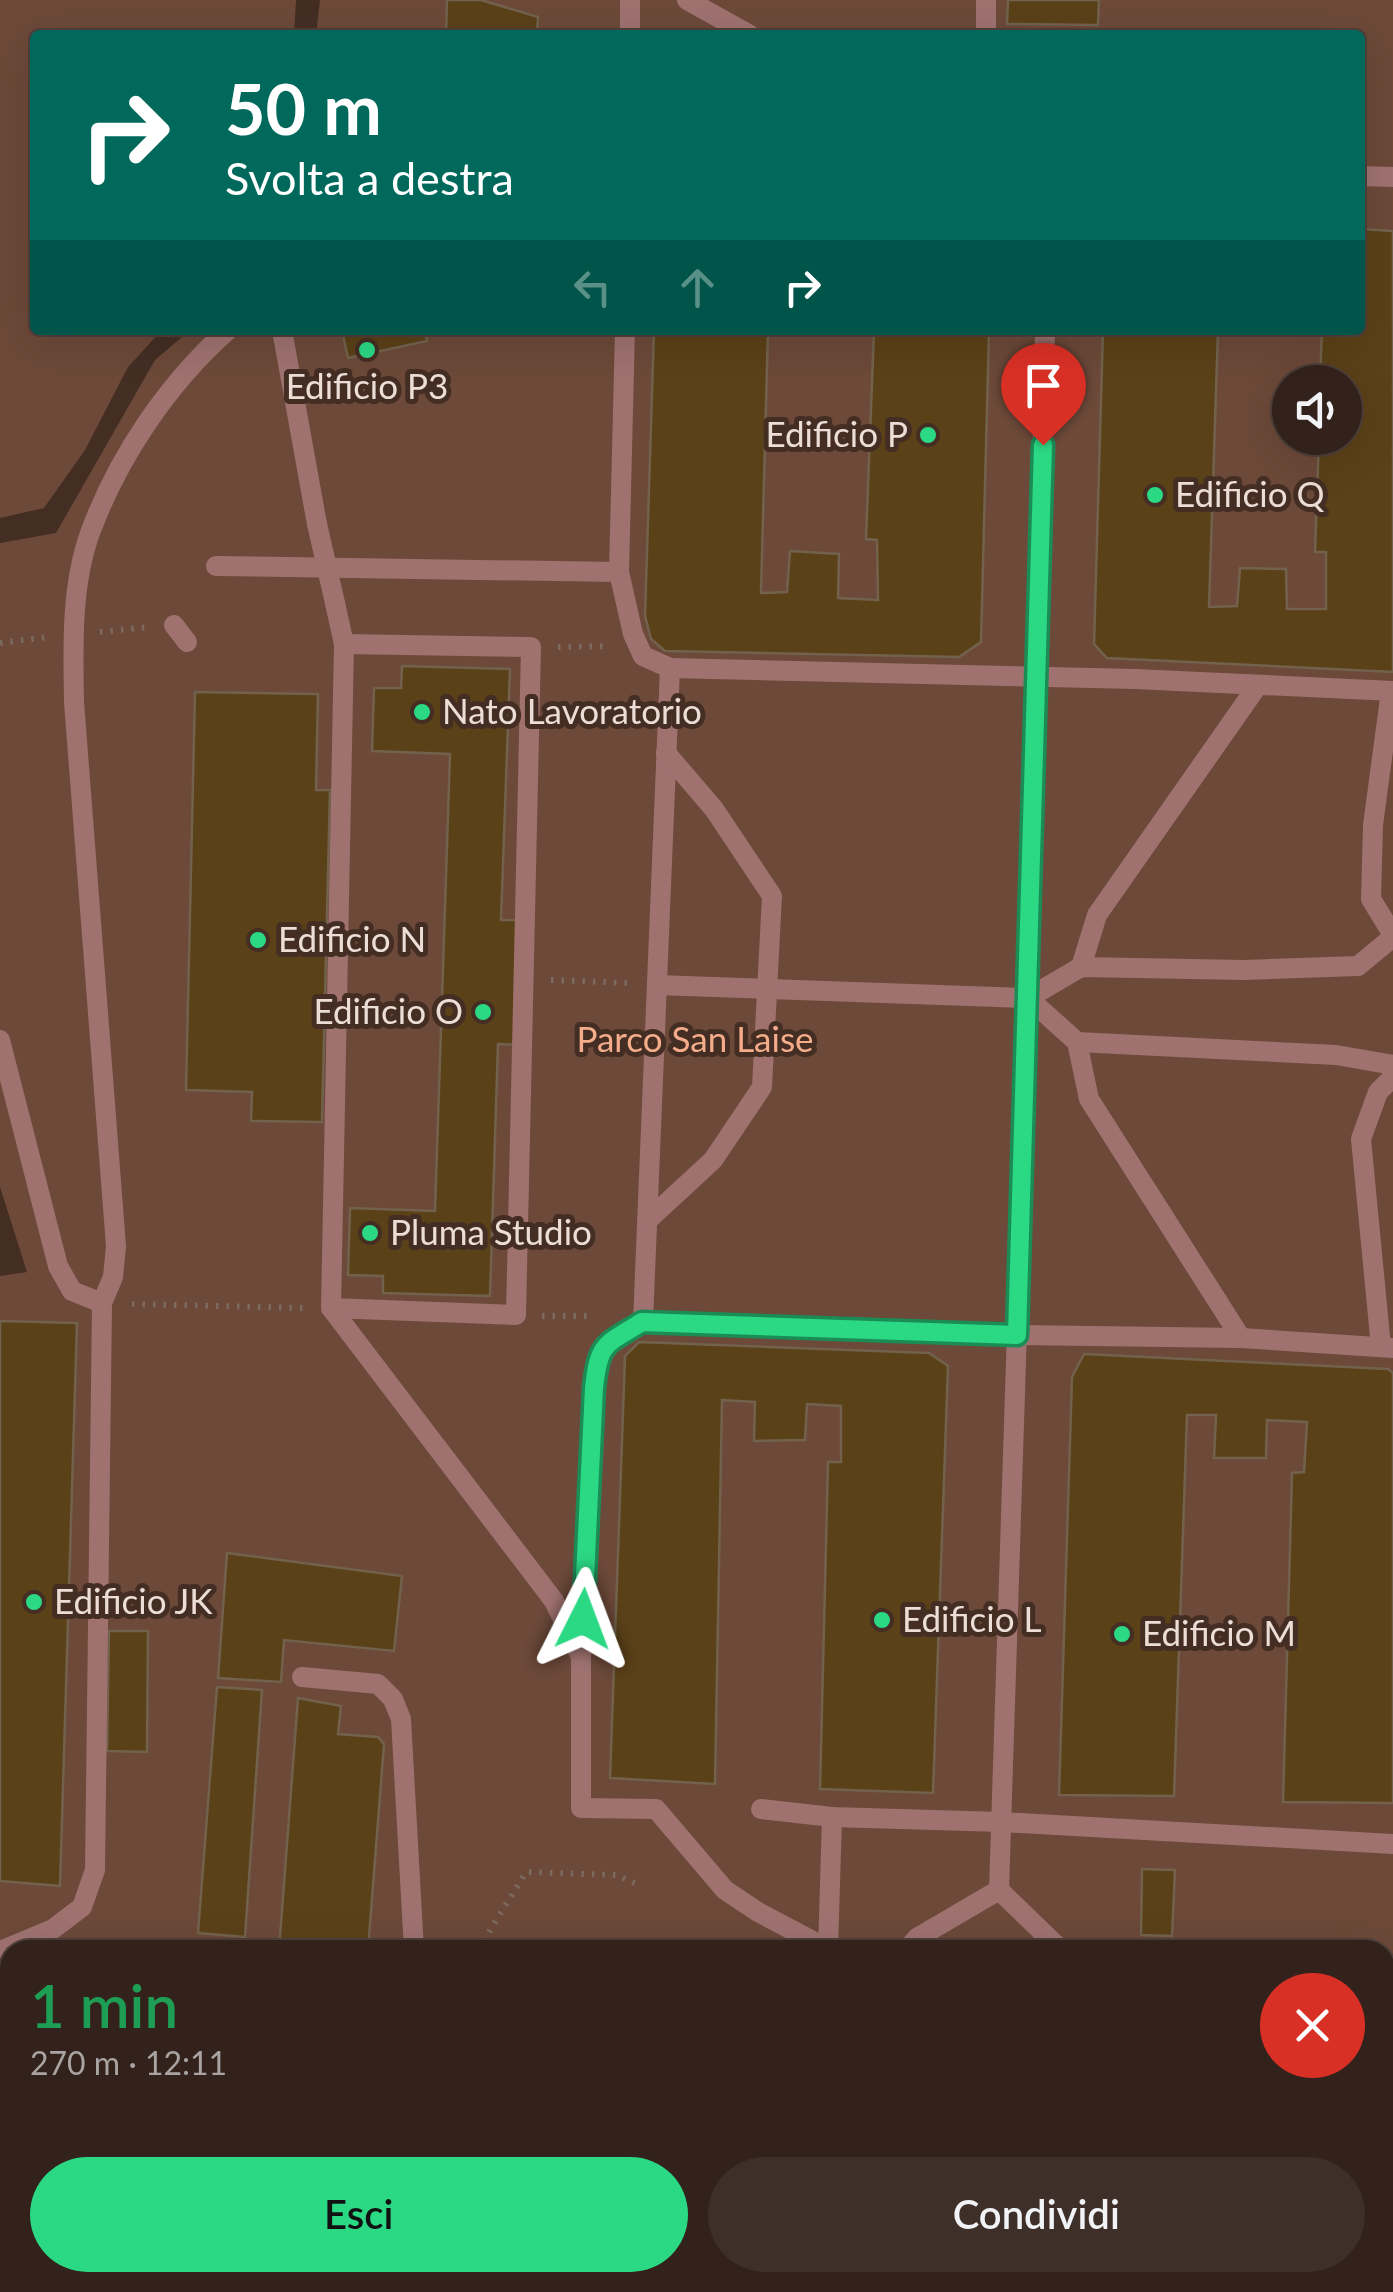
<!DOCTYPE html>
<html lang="it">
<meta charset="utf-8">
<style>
:root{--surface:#33221b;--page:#3e2f28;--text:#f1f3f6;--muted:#a9a4a3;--line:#4e3f3a;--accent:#2bd884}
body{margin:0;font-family:Lato,sans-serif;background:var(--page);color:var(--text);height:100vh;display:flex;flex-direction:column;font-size:38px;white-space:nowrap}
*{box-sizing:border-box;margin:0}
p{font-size:32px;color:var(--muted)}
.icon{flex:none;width:55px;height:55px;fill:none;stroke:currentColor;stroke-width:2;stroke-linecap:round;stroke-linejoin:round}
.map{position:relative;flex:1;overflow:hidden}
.details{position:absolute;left:0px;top:1940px;width:1395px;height:352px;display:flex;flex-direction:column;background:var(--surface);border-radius:30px 30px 0 0;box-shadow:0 10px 40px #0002,0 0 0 2px var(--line)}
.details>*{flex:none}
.banner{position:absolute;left:30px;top:30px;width:1335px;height:305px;border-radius:10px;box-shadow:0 10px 40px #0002,0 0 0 2px var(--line);background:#00695c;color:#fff;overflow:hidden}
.buttons{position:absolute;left:1272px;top:365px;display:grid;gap:20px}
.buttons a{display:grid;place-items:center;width:90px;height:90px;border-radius:50%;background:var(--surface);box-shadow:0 10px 40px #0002,0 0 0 2px var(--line);font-size:50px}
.pin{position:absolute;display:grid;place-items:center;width:85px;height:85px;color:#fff;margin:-102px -42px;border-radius:50% 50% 50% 0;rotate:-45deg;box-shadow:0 0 10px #0007}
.pin .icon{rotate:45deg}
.me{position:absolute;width:110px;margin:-55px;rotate:3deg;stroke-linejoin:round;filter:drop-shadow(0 0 8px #0008)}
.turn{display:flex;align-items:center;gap:35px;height:210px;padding:0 30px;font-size:45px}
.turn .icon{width:130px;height:130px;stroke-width:2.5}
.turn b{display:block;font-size:70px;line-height:85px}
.lanes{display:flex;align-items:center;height:95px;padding:0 30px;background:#0003;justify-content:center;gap:50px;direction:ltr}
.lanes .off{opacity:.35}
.round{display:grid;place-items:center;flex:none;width:105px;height:105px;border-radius:52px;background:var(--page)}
.overview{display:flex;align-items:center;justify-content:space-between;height:170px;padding:0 30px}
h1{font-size:60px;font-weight:600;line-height:75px;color:#1e9e55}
.cta{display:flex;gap:20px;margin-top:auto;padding:20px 30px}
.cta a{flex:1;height:115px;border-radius:60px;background:var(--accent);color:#111;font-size:40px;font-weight:600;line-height:115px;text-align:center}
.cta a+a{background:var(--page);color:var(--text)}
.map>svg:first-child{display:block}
.green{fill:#6c4939;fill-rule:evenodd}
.building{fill:#5b4118;stroke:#72624d;stroke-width:2.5}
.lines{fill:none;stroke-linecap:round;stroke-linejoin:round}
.path{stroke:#7c6960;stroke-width:6;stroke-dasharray:2.5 8;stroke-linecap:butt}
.service{stroke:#9f7270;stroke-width:20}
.pedestrian{stroke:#9f7270;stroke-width:20}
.minor{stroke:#9f7270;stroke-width:20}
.minor-bridge{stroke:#9f7270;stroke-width:20}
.route-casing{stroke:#1c8c56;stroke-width:25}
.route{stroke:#2bd884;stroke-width:18}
.poi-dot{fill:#2bd884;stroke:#442e24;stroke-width:4}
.labels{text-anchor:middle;stroke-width:10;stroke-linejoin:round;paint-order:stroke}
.poi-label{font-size:35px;fill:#ecddd6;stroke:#442e24;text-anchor:start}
.park-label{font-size:35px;fill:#f4ac8a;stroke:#442e24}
</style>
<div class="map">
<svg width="1393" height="2292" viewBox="0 0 1393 2292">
<rect width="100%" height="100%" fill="#442e24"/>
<!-- green -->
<g class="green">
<path d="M0,0h296l-2,35h-259v295h127l-34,37 -43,83 -41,58 -44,10z"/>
<path d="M320,0h1073v2292h-1393v-1016l27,-4 -27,-85v-644l56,-10 99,-173 35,-30h1170v-295h-1044zM1290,382h55v56h-55zM10,1950h1375v332h-1375z"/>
</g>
<!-- building -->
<g class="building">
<path d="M447,0h34l57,17 -1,18h-91z"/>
<path d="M1008,0h91l-1,25 -91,-1z"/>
<path d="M1360,229l33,2v441l-286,-14 -13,-14 9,-314h115l-9,277 28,-1 3,-38 46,1 1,40h39v-57h-11l4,-114h26v-56h-25l2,-52h38z"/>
<path d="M342,330h83l2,11 -79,17z"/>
<path d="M654,330h114l-7,263 26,-1 3,-41 49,3 -1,44 40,2 -1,-60 -11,-1 8,-209h115l-8,312 -22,15 -294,-6 -14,-12 -6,-23z"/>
<path d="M402,666l108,3 -9,251h26l-4,125 -25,-1 -8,252 -107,-3v-17l-35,-1 2,-67 85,3 15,-457 -78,-3 2,-63h27z"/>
<path d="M195,692l123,2 -2,96h14l-8,332 -71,-1 1,-29 -66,-2z"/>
<path d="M0,1321l77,2 -17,563 -60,-5z"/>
<path d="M639,1342l290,11 19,13 -15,427 -113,-4 8,-327h13v-56l-34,-2 -2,36 -51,1 1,-39 -33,-2 -7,384 -105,-6 15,-422z"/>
<path d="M1084,1354l304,15 5,4v430l-110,-1 9,-329 12,-1 3,-50 -40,-2 -1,38h-52l2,-43h-29l-13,381 -115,-1 13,-418z"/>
<path d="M227,1553l175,23 -8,75 -110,-11 -3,42 -63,-4z"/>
<path d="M109,1631h39l-1,121 -40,-1z"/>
<path d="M217,1687l45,3 -17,247 -47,-4z"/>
<path d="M298,1698l43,8 -3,28 40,3 6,7 -16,206h-89z"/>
<path d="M1142,1869l33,1 -3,66 -31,-1z"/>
<path d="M10,1989v64l-10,14v-64z"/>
<path d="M1385,2251l8,1v40h-71l1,-10h62z"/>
<path d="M137,2282h38l4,10h-67z"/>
<path d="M239,2282h95l3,10h-94z"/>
</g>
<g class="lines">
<!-- path -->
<g class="path">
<path d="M100,632l48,-5"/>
<path d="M0,643l48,-6"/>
<path d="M558,647l51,-1"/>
<path d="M551,980l78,3"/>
<path d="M132,1304l173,4"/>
<path d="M542,1316h45"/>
<path d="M478,1950l48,-78 90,3 19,8"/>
</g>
<!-- service -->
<g class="service">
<path d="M687,0l63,35"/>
<path d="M630,35v-35"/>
<path d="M1360,176l33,1"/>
<path d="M625,330l-6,242 14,62 10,22 27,12"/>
<path d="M216,566l403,6"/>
<path d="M1393,691l-258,-12 -465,-11 -27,654 374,13 224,3 152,10"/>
<path d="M657,985l371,13"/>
<path d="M647,1221l66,-61 49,-73 10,-191 -58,-87 -48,-56"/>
<path d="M581,1657l16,-295 7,-17 39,-23"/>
<path d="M1002,1822l391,22"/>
<path d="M0,1951l53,-22 29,-22 13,-37 7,-567"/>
<path d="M546,2292l3,-10"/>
</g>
<!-- pedestrian -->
<g class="pedestrian">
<path d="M174,625l13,17"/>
<path d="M1391,691l-18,134 -2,74 22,36"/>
<path d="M1081,967l16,-52 161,-230"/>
<path d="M1077,1042l12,57 152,239"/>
<path d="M331,1308l185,7 15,-668 -187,-3"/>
<path d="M1381,1347l-20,-208 17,-47 15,-15"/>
<path d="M302,1677l76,7 15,15 8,20 13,231"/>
<path d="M828,1949l4,-132"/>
<path d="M201,2282l4,10"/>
</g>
<!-- minor -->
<g class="minor">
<path d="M986,0v35"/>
<path d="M282,330l35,194"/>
<path d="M1045,330l-7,346 -39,1214 62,60"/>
<path d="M335,603l9,41 -13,664 223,293 27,56v151l75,1 69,81 33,22 72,38"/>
<path d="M1393,937l-35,29 -114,4 -163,-3 -53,31 49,44 259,13 57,10"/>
<path d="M0,1040l58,226 14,25 30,12 11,-26 3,-31 -42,-544c-1,-56 -3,-116 16,-169 28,-76 78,-150 138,-203"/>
<path d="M761,1809l71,8 170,5"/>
<path d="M907,1950l10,-12 82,-48"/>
<path d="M795,2282l14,10"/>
<path d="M976,2282l10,6 15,-6"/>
<path d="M14,2292l6,-10"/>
</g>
<!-- minor-bridge -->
<path class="minor-bridge" d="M317,524l18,79"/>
</g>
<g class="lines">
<defs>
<path id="route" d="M583,1619l11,-231c5,-46 11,-43 48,-66l375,13 26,-890"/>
</defs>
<!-- route casing -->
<use href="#route" class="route-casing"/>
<!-- route -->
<use href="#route" class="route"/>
</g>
<!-- markers -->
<g class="poi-dot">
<circle cx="367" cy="350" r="10"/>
<circle cx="928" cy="435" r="10"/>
<circle cx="1155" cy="495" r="10"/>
<circle cx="422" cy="712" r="10"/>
<circle cx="258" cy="940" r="10"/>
<circle cx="483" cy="1012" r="10"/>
<circle cx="370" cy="1233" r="10"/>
<circle cx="34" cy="1602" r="10"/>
<circle cx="882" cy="1620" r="10"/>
<circle cx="1122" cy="1634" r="10"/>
</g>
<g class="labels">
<!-- poi labels -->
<g class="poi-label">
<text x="367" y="399" text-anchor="middle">Edificio P3</text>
<text x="908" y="447" text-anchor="end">Edificio P</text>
<text x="1175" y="507">Edificio Q</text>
<text x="442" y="724">Nato Lavoratorio</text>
<text x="278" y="952">Edificio N</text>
<text x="463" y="1024" text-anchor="end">Edificio O</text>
<text x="390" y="1245">Pluma Studio</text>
<text x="54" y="1614">Edificio JK</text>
<text x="902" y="1632">Edificio L</text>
<text x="1142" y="1646">Edificio M</text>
</g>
<!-- park labels -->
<g class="park-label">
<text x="695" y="1052">Parco San Laise</text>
</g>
</g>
</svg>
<div class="buttons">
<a><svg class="icon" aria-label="sound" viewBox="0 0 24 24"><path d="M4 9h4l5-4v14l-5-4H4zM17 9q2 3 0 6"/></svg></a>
</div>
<div class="pin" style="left:1043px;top:445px;background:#d93025"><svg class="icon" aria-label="arrive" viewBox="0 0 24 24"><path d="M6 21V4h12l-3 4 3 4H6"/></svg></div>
<svg class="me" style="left:583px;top:1619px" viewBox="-20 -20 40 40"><path d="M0-17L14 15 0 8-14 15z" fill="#2bd884" stroke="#fff" stroke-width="4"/></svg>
<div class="banner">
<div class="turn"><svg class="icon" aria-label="right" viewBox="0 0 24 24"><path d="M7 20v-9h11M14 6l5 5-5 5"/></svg><div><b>50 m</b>Svolta a destra</div></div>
<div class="lanes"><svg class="icon off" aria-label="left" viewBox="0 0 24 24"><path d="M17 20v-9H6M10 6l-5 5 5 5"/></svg><svg class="icon off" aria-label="ahead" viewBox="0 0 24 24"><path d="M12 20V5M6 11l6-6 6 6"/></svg><svg class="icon" aria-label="right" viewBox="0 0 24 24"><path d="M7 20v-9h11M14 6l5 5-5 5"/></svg></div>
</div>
<section class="details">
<div class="overview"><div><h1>1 min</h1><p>270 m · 12:11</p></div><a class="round" style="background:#d93025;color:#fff"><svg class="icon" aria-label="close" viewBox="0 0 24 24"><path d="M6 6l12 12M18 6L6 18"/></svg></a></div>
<div class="cta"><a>Esci</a><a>Condividi</a></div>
</section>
</div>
